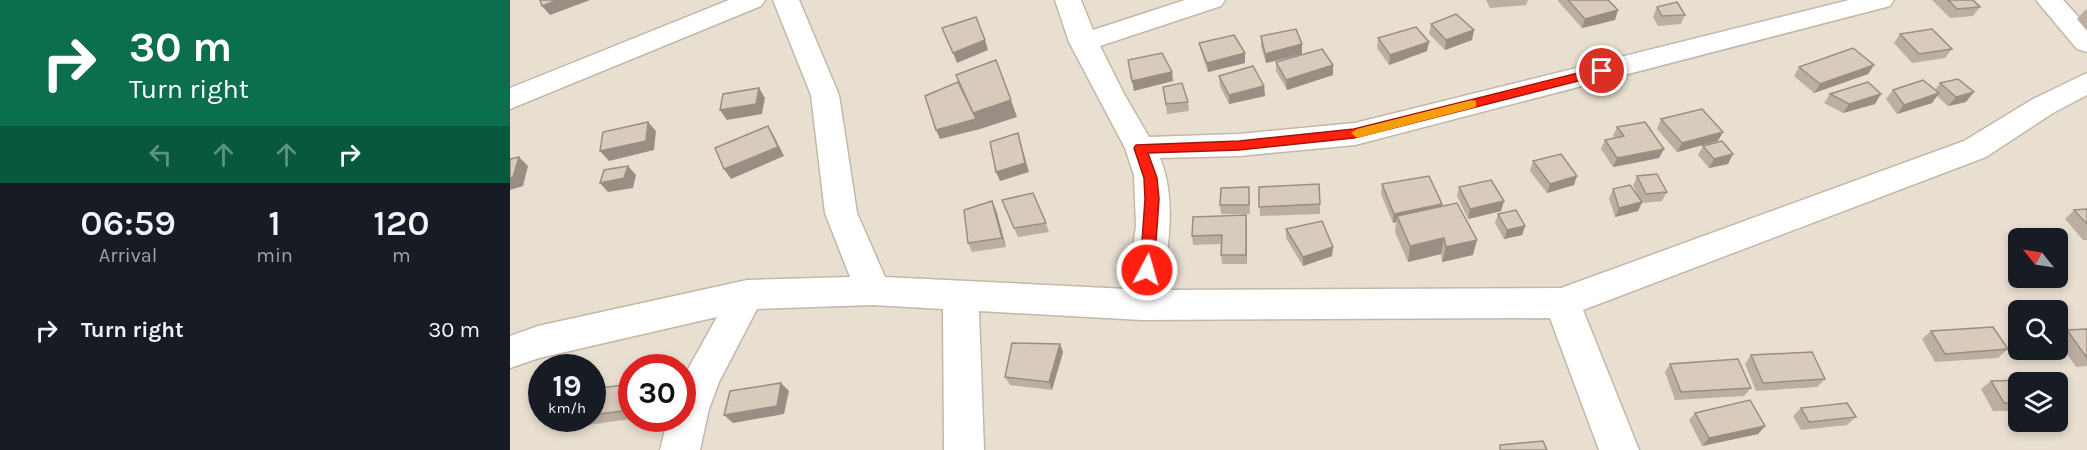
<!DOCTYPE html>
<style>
:root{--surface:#171b24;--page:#242831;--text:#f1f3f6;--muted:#9ea1a6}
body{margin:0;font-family:Karla,sans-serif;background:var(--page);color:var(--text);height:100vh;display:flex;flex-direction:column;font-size:22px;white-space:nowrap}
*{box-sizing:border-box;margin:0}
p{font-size:20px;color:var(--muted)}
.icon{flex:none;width:33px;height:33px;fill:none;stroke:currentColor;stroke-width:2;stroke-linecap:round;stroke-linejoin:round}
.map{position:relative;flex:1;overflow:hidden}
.sheet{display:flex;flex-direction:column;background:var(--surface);width:510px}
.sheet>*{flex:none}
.banner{background:#0b6e4f;color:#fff;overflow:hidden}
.needle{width:39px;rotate:300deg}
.buttons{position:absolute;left:1498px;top:228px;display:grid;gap:12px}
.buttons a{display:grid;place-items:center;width:60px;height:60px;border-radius:9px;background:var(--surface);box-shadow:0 3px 9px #0003;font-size:30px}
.speed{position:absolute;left:18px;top:354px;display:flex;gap:12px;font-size:30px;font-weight:700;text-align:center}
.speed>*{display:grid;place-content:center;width:78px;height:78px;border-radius:50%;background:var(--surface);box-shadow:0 3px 9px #0003;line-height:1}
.speed small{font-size:15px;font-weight:400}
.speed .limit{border:9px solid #d22;background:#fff;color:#111}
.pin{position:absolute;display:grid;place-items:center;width:51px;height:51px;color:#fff;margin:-26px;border:3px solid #fff;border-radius:50%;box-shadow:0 2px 6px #0007}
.me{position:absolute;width:66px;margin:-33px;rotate:6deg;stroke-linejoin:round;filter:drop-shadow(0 0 4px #0008)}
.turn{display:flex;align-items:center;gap:21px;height:126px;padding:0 30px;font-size:27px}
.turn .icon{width:78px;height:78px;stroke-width:2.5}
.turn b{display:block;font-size:42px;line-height:51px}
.lanes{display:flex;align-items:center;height:57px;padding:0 30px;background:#0003;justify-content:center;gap:30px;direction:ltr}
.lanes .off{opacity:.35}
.eta{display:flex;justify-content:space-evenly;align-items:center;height:102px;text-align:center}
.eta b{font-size:36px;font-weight:600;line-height:42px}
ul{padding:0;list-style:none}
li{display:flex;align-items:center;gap:18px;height:90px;padding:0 30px}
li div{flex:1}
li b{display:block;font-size:22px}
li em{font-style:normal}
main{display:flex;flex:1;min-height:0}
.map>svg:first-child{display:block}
.residential{fill:#e8dfd1;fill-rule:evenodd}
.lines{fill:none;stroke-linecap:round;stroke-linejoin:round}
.minor-casing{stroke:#c3b7a8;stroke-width:3}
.minor{fill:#fff;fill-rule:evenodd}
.wall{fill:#bbafa1}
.shaded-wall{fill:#988e83}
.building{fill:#d9cbbb;stroke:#988e83;stroke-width:1.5}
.route{fill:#ff200f;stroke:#a6150a;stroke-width:1.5}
.slow{fill:#f59e0b}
</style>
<main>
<section class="sheet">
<div class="banner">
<div class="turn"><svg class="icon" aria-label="right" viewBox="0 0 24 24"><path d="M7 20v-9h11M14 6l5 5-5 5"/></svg><div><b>30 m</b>Turn right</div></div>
<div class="lanes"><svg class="icon off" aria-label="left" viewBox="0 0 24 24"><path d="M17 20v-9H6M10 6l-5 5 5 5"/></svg><svg class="icon off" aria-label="ahead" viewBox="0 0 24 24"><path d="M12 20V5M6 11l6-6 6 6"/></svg><svg class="icon off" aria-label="ahead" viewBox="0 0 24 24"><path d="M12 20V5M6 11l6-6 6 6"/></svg><svg class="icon" aria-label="right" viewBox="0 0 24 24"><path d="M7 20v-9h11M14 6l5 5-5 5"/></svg></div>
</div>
<div class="eta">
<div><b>06:59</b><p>Arrival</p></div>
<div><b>1</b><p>min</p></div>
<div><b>120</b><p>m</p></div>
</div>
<ul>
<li><svg class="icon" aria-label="right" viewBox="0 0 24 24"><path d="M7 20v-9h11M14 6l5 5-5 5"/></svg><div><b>Turn right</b></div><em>30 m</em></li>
</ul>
</section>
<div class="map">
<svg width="1577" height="450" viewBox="0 0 1577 450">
<rect width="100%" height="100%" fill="#f4ede3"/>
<!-- residential -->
<path class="residential" d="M0,0h1577v450h-1577zM1509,238h39v40h-39zM1509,310h39v40h-39zM32,368h50v50h-50zM122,368h50v50h-50zM1509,382h39v40h-39z"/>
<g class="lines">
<defs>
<g id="minor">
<path d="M219,0h36l-4,6 -251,103v-21z"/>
<path d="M263,0h26l40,95 18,118 28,64 242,12 9,-63 -2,-51 -9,-27 -56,-106 -14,-42h26l12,30 92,-30h40l-4,6 -121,40 24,48 25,43 90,-3 116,-11 494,-123h45l-4,6 -535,139 -116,11 -79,2c17,42 8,89 2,132l399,-2 403,-147 69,-42 54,-26v22l-34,18 -67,44 -403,153 56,140h-40l-49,-132 -408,2 -163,-9 5,139h-40l-1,-141 -70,-4 -116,4 -38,73 -10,27 -9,41h-40l8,-32h14v-38l35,-63 -178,41 -29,10v-32l28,-10 209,-46 103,-3 -25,-64 -14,-118z"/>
<path d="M1526,0h27l24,26v26l-10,-3z"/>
</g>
</defs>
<!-- minor casing -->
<use href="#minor" class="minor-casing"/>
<!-- minor -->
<use href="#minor" class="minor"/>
</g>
<!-- wall -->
<g class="wall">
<path d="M976,0h42l-2,5 -36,3z"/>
<path d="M1048,0h50l7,20 -33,8 -24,-27z"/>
<path d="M1422,0h41l7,7 -7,9 -23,2z"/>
<path d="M1147,7l28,8 -4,9 -23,2 -5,-9z"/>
<path d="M1575,10h2v21l-10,-12z"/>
<path d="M921,24l41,16 -27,10 -16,-16z"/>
<path d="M1390,34l52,15 -7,9 -33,5 -18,-20z"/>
<path d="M751,36l41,8v10l-36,9 -5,-17z"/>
<path d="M868,38l49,13 -38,14 -12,-17z"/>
<path d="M689,43l46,10v10l-37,9 -7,-20z"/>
<path d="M766,62l57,13 -46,15 -11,-19z"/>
<path d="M1364,65l-6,9 -54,19 -20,-17 5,-9z"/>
<path d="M709,76l45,10 1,10 -36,8 -9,-18z"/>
<path d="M1430,83l26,19 -18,4 -11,-10 -5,7 -35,11 -11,-15 7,-9h42z"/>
<path d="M653,87l25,15 1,9 -22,3z"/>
<path d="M1320,94l45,10 -32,9 -19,-10z"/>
<path d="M1151,119l57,22 -41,11 -20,-23z"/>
<path d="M1107,127l47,22 -5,9 -46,9 -12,-18 4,-9 10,-2 -2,-2z"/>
<path d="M1193,146l25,18 -19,4 -11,-13z"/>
<path d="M1023,161l41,24 -27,8 -17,-22z"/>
<path d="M1127,176l30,16 -5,9 -20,2 -4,8 -23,6 -6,-19 4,-9 26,8 -6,-11z"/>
<path d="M872,184l60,20v2l31,49 -31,7 -1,-8 -33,8 -13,-30 1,-10 -3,1 -12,-29z"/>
<path d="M739,187l1,27h-29l-1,-9z"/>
<path d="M749,187l61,17v10l-60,2z"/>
<path d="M949,187l45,14 -3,10 -33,8 -11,-23z"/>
<path d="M492,200l44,23 3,9 -31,5z"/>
<path d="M482,201l4,9 10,37 -34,5 -4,-9z"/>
<path d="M1577,209v31h-4l-18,-21 9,-9z"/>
<path d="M988,214l27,12 -3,9 -18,4 -9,-16z"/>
<path d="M736,215l1,49h-25l-1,-9v-11l-28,1 -1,-9z"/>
<path d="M776,229l46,27 -29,10 -17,-28z"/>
<path d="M1577,329v37l-11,1 -18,-26v-4l9,-7z"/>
<path d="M1421,331l77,18 -10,9 -63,4 -13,-23z"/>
<path d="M550,344l3,8 -11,38 -42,-5 -5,-8z"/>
<path d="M1241,355l74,24 -8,8 -61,4 -11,-27z"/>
<path d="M1160,364l81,24 -7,8 -69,4 -10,-28z"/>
<path d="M1481,381l28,1v29h-26l-12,-22z"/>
<path d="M122,384v34h5l-49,7 -9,-7h13v-29z"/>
<path d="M1291,408l55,9 -9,8 -46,5 -8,-14z"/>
<path d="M1185,413l70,13 -7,8 -56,12 -13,-26z"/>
</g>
<!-- shaded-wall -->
<g class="shaded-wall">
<path d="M47,0h33l-40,15 -8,-9z"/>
<path d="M1108,10l-3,10 -33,8 3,-9z"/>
<path d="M964,30l-2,10 -27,10 1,-10z"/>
<path d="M475,40l3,10 -31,13 -4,-10z"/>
<path d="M919,42l-2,9 -38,14 1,-10z"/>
<path d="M792,44v10l-36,9 -1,-9z"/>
<path d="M735,53v10l-37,9 -1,-9z"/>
<path d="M823,65v10l-46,15 -1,-10z"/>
<path d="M1364,65l-6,9 -54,19 6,-9z"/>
<path d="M662,72l1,9 -39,10 -2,-10z"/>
<path d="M754,86l1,10 -36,8v-9z"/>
<path d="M249,88l6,10 -3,16 -35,6 -7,-10z"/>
<path d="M1464,92l-8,10 -18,4 8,-9z"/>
<path d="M1429,93l-7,10 -35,11 7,-9z"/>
<path d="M1371,94l-6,10 -32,9 6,-9z"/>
<path d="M501,100l6,17 -37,12 -40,10 -4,-9 37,-17z"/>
<path d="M138,122l8,9 -2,19 -45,11 -9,-10z"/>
<path d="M258,126l6,10 10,20 -53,23 -7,-10z"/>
<path d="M1213,132l-5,9 -41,11 5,-9z"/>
<path d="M508,133l11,39 -29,9 -4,-9z"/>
<path d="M1154,149l-5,9 -46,9 4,-9z"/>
<path d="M1223,154l-5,10 -19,4 5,-9z"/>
<path d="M9,157l9,9 -5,20 -13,4v-12z"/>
<path d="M118,166l8,9 -3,13 -25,4 -8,-9z"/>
<path d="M1067,176l-3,9 -27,8 3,-9z"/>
<path d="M482,201l4,9 10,37 -4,-9z"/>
<path d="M994,201l-3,10 -33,8 2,-10z"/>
<path d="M1132,202l-4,9 -23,6 4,-9z"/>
<path d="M932,204l-2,9 -43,3 -1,6 -3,1 1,-9z"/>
<path d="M736,215l1,9v40l-1,-9z"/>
<path d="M1015,226l-3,9 -18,4 3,-9z"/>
<path d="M934,238l-3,16 -33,8 2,-16z"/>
<path d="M967,240l-4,15 -31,7 4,-15z"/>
<path d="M823,247l-1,9 -29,10v-9z"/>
<path d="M550,344l3,8 -11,38 -3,-8z"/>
<path d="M271,383l8,8 -5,23 -51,9 -9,-8z"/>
<path d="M1255,426l-7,8 -56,12 7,-8z"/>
</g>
<!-- building -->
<g class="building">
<path d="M30,0h17l-15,6z"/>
<path d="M1058,0h40l10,10 -33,9z"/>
<path d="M1438,0h25l7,7 -23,2z"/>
<path d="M1167,2l8,13 -23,1 -5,-9z"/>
<path d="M946,14l18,16 -28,10 -15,-16z"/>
<path d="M466,17l9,23 -32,13 -11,-25z"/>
<path d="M906,27l13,15 -39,13 -12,-17z"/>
<path d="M786,29l6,15 -37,10 -4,-18z"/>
<path d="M1422,29l20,20 -33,5 -19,-20z"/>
<path d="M724,35l11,18 -38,10 -8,-20z"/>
<path d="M1343,48l21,17 -54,19 -21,-17z"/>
<path d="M812,49l11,16 -47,15 -10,-18z"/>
<path d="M652,53l10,19 -40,9 -4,-21z"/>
<path d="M486,60l15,40 -38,13 -17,-38z"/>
<path d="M743,66l11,20 -35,9 -10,-19z"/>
<path d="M1448,79l16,13 -18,5 -16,-14z"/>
<path d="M1413,80l16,13 -35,12 -11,-15z"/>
<path d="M448,82l18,37 -40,11 -11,-34z"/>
<path d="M1358,82l13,12 -32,10 -19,-10z"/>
<path d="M672,83l6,19 -22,2 -3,-17z"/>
<path d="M249,88l-3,16 -36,6 3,-16z"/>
<path d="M1192,109l21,23 -41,11 -21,-24z"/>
<path d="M138,122l-2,19 -46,10 3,-19z"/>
<path d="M1135,122l19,27 -47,9 -12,-18 19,-4 -7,-9z"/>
<path d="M258,126l10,21 -54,22 -9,-21z"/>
<path d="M508,133l7,30 -29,9 -6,-30z"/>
<path d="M1212,141l11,13 -19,5 -11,-13z"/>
<path d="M1051,154l16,22 -27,8 -17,-23z"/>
<path d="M9,157l-6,20 -3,1v-19z"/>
<path d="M118,166l-4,12 -24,5 4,-13z"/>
<path d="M1147,174l10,18 -21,2 -9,-18z"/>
<path d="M919,176l13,28 -48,10 -12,-30z"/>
<path d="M981,180l13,21 -34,8 -11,-22z"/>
<path d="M809,184l1,20 -61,3v-20z"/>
<path d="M1120,185l12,17 -23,6 -6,-19z"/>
<path d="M739,187v18h-29l1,-17z"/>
<path d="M523,193l13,30 -32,5 -12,-28z"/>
<path d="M482,201l10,37 -34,5 -4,-33z"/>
<path d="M947,203l20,37 -31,7 -2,-9 -34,8 -13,-30z"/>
<path d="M1577,209v15l-13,-14z"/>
<path d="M1006,210l9,16 -18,4 -9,-16z"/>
<path d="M736,215v40h-25l1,-20 -30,1 1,-19z"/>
<path d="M812,221l11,26 -30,10 -17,-28z"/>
<path d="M1483,327l15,22 -63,5 -14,-23z"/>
<path d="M1577,329v29l-20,-28z"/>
<path d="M502,343l48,1 -11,38 -44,-5z"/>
<path d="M1302,352l13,27 -62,4 -12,-28z"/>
<path d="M1228,359l13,29 -70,4 -11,-28z"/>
<path d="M1515,380l1,2h-7v21h-15l-13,-22z"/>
<path d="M271,383l-4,23 -53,9 6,-24z"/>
<path d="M122,384v23l-2,3 -38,5v-26z"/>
<path d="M1240,400l15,26 -56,12 -14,-25z"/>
<path d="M1337,403l9,14 -47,5 -8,-14z"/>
<path d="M1033,441l4,9h-47v-5z"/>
</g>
<!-- route -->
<path class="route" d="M1092,67l4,1v6l-252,64 -115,12 -91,3 9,25 2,21 -5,71 -2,4h-10l-2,-4 5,-71 -1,-21 -10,-30 2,-3 103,-4 115,-12z"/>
<!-- slow -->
<path class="slow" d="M962,100l4,1v6l-119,31 -6,-5 6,-4z"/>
</svg>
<div class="buttons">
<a><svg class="needle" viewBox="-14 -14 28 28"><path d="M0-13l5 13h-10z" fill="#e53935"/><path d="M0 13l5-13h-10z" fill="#9ea1a6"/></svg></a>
<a><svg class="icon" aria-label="search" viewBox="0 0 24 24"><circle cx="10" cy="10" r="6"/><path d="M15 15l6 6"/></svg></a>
<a><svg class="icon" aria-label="layers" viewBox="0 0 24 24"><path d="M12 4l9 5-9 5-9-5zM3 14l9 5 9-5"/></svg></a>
</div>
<div class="speed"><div>19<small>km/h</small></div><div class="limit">30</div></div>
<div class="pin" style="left:1092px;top:71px;background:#d93025"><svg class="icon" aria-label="arrive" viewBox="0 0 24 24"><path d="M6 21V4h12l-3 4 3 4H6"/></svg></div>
<svg class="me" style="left:637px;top:270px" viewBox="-20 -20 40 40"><circle r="17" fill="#ff200f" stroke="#fff" stroke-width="3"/><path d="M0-11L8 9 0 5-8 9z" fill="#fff"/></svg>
</div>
</main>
